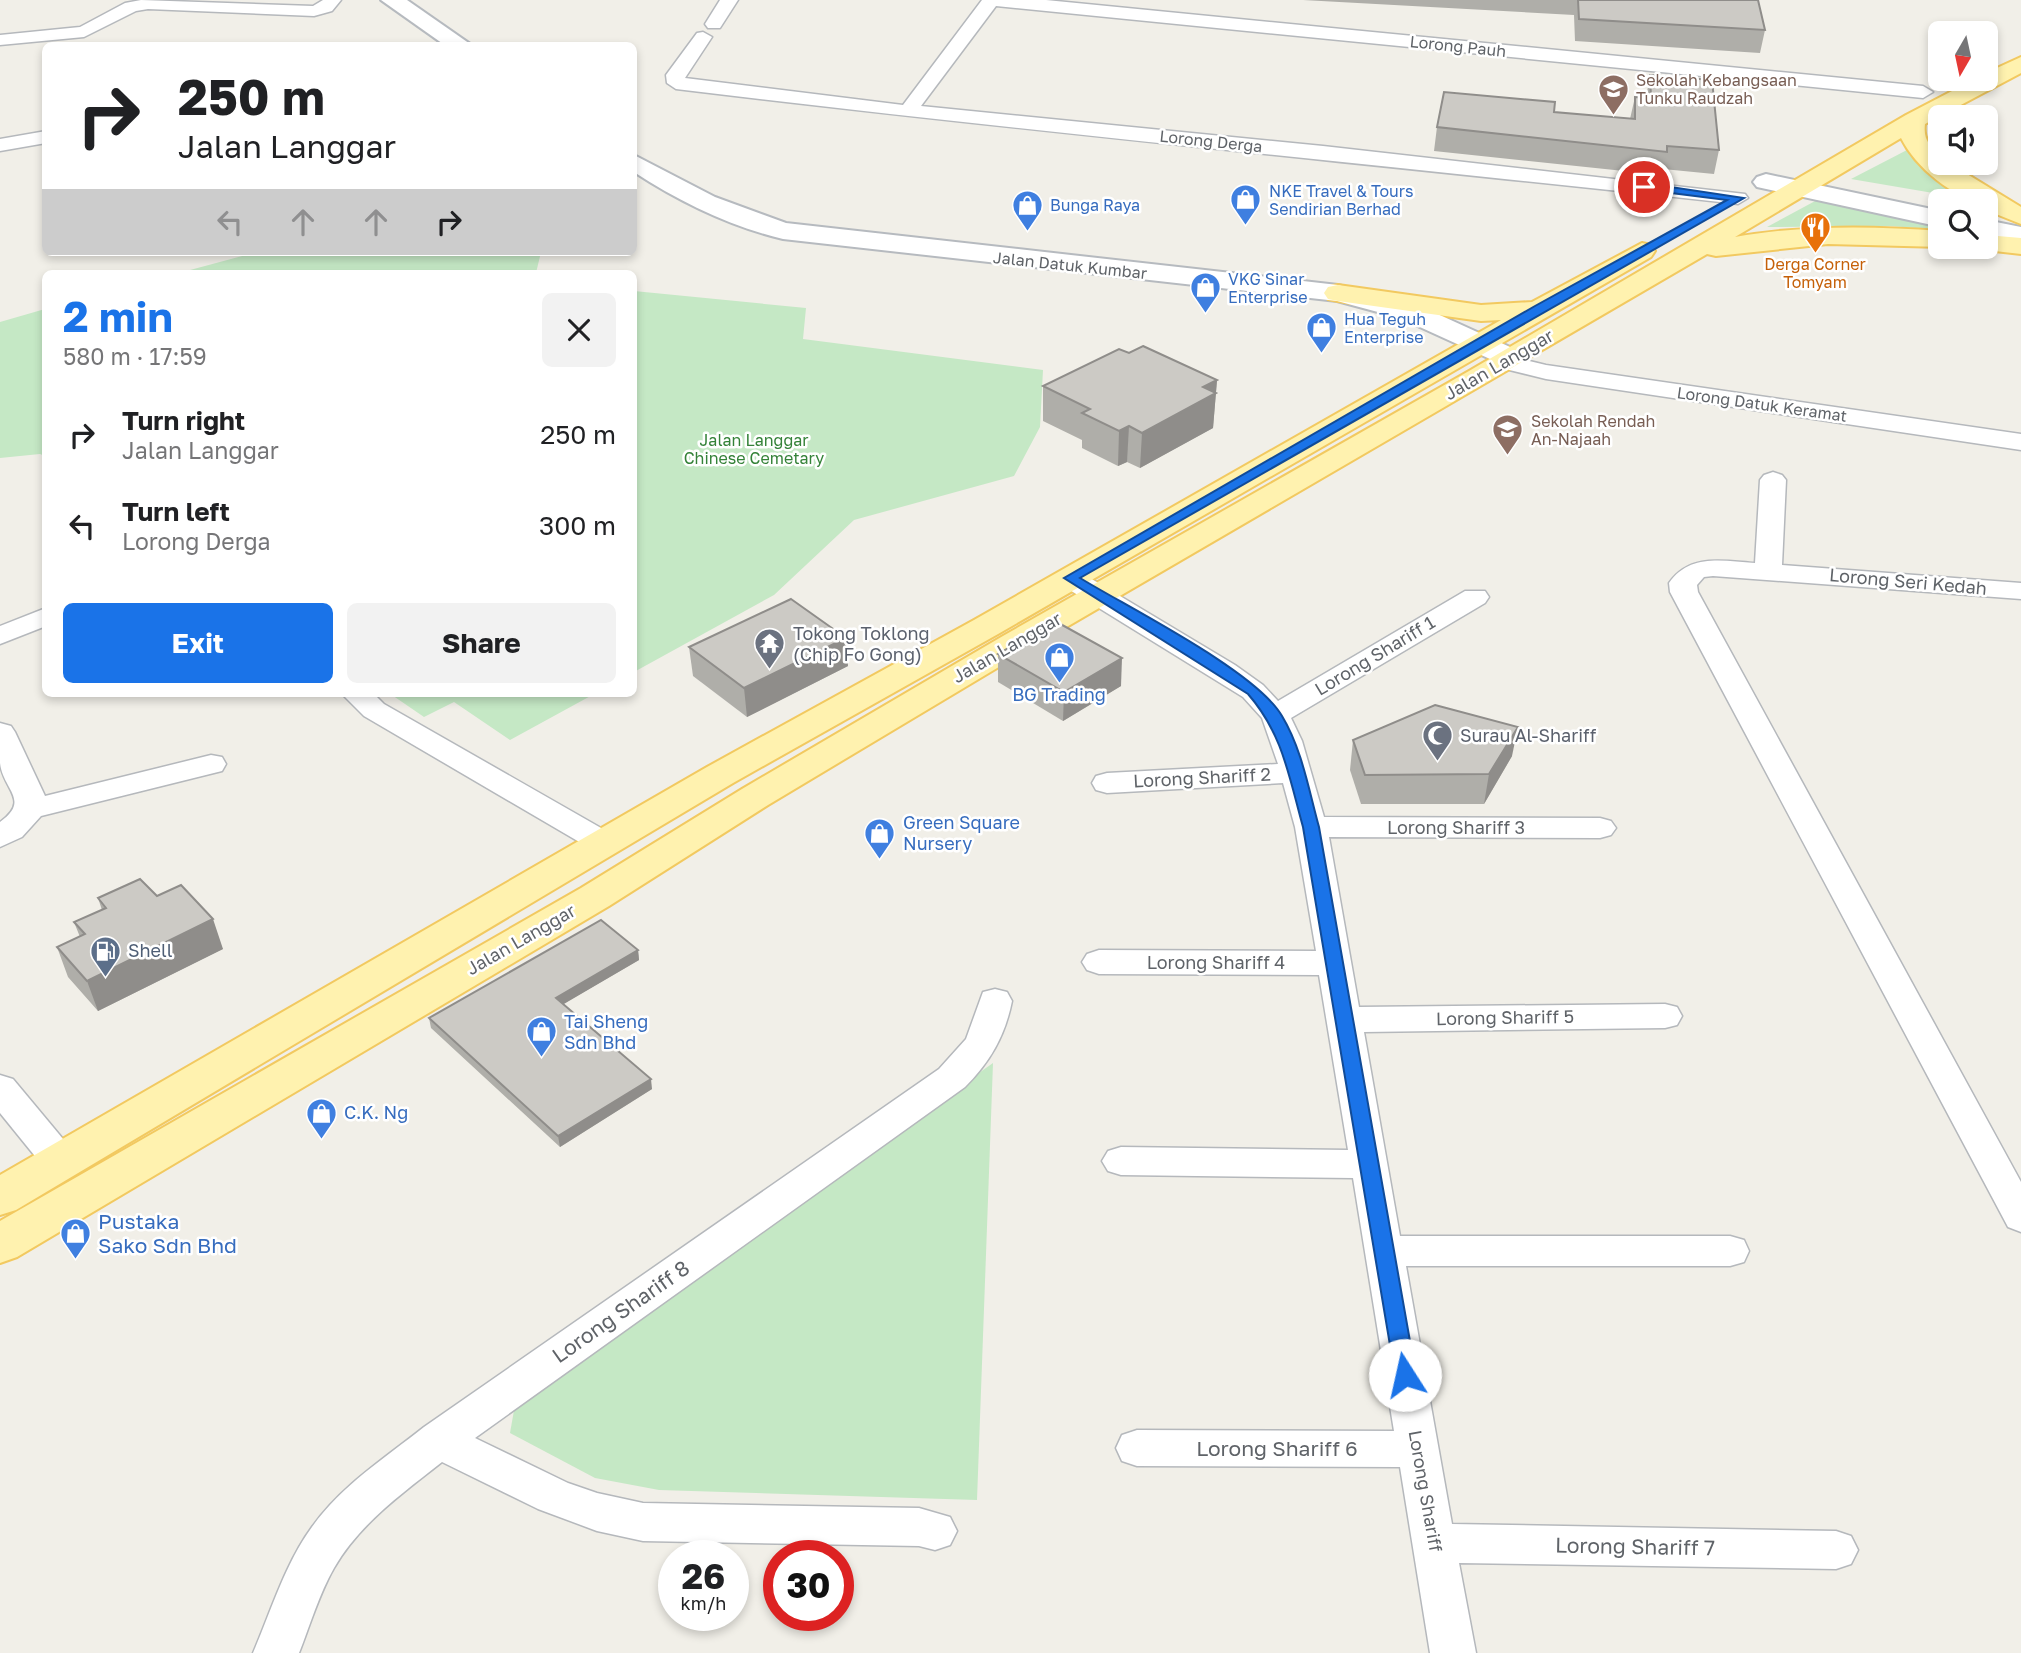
<!DOCTYPE html>
<meta charset="utf-8">
<style>
:root{--surface:#fff;--page:#f2f2f2;--text:#202124;--muted:#757577;--accent:#1a73e8}
body{margin:0;font-family:"Golos Text",sans-serif;background:var(--page);color:var(--text);height:100vh;display:flex;flex-direction:column;font-size:26px;white-space:nowrap}
*{box-sizing:border-box;margin:0}
p{font-size:23px;color:var(--muted)}
.icon{flex:none;width:38px;height:38px;fill:none;stroke:currentColor;stroke-width:2;stroke-linecap:round;stroke-linejoin:round}
.map{position:relative;flex:1;overflow:hidden}
.side{position:absolute;left:42px;top:270px;width:595px;height:427px;display:flex;flex-direction:column;background:var(--surface);border-radius:10px;box-shadow:0 4px 10px #0003}
.side>*{flex:none}
.hud{position:absolute;left:42px;top:42px;width:595px;height:214px;border-radius:10px;box-shadow:0 4px 10px #0003;background:#fff;color:var(--text);overflow:hidden}
.needle{width:46px;rotate:189deg}
.tools{position:absolute;left:1928px;top:21px;display:grid;gap:14px}
.tools a{display:grid;place-items:center;width:70px;height:70px;border-radius:10px;background:var(--surface);box-shadow:0 4px 10px #0003;font-size:35px}
.speed{position:absolute;left:658px;top:1540px;display:flex;gap:14px;font-size:35px;font-weight:700;text-align:center}
.speed>*{display:grid;place-content:center;width:91px;height:91px;border-radius:50%;background:var(--surface);box-shadow:0 4px 10px #0003;line-height:1}
.speed small{font-size:18px;font-weight:400}
.speed .limit{border:10px solid #d22;background:#fff;color:#111}
.pin{position:absolute;display:grid;place-items:center;width:60px;height:60px;color:#fff;margin:-30px;border:4px solid #fff;border-radius:50%;box-shadow:0 2px 7px #0007}
.me{position:absolute;width:77px;margin:-38px;rotate:350deg;stroke-linejoin:round;filter:drop-shadow(0 0 5px #0008)}
.turn{display:flex;align-items:center;gap:24px;height:147px;padding:0 21px;font-size:32px}
.turn .icon{width:91px;height:91px;stroke-width:2.5}
.turn b{display:block;font-size:49px;line-height:60px}
.lanes{display:flex;align-items:center;height:66px;padding:0 21px;background:#0003;justify-content:center;gap:35px;direction:ltr}
.lanes .off{opacity:.35}
.round{display:grid;place-items:center;flex:none;width:74px;height:74px;border-radius:10px;background:var(--page)}
.head{display:flex;align-items:center;justify-content:space-between;height:119px;padding:0 21px}
h1{font-size:42px;font-weight:700;line-height:52px;color:var(--accent)}
.button{display:flex;gap:14px;margin-top:auto;padding:14px 21px}
.button a{flex:1;height:80px;border-radius:10px;background:var(--accent);color:#fff;font-size:28px;font-weight:700;line-height:80px;text-align:center}
.button a+a{background:var(--page);color:var(--text)}
ul{padding:0;list-style:none}
li{display:flex;align-items:center;gap:21px;height:91px;padding:0 21px}
li div{flex:1}
li b{display:block;font-size:26px}
li em{font-style:normal}
.map>svg:first-child{display:block}
.green{fill:#c5e8c5}
.lines{fill:none;stroke-linecap:round;stroke-linejoin:round}
.street-casing{stroke:#b5b8bc;stroke-width:3}
.secondary-casing{stroke:#b6babf;stroke-width:4}
.primary-casing{stroke:#f2c960;stroke-width:4}
.street{fill:#fff;fill-rule:evenodd}
.secondary{fill:#fff;fill-rule:evenodd}
.primary{fill:#fff2af;fill-rule:evenodd}
.wall{fill:#afaea9}
.shaded-wall{fill:#8f8d8a}
.building{fill:#cccac5;stroke:#8f8d8a;stroke-width:2}
.route{fill:#1a73e8;stroke:#114b97;stroke-width:2}
.labels{text-anchor:middle;stroke-width:5;stroke-linejoin:round;paint-order:stroke}
.far-street-label{font-size:16px;fill:#5f6368;stroke:#fff}
.far-education-label{font-size:16px;fill:#785e54;stroke:#fff;text-anchor:start}
.far-shop-label{font-size:16px;fill:#366cbe;stroke:#fff;text-anchor:start}
.far-food-label{font-size:16px;fill:#c56008;stroke:#fff}
.far-park-label{font-size:16px;fill:#348238;stroke:#fff}
.street-label{font-size:18px;fill:#5f6368;stroke:#fff}
.worship-label{font-size:18px;fill:#5b616d;stroke:#fff;text-anchor:start}
.shop-label{font-size:18px;fill:#366cbe;stroke:#fff;text-anchor:start}
.service-label{font-size:18px;fill:#4e5e75;stroke:#fff;text-anchor:start}
.near-shop-label{font-size:21px;fill:#366cbe;stroke:#fff;text-anchor:start}
.near-street-label{font-size:21px;fill:#5f6368;stroke:#fff}
</style>
<div class="map">
<svg width="2021" height="1653" viewBox="0 0 2021 1653">
<rect width="100%" height="100%" fill="#f1efe8"/>
<!-- green -->
<g class="green">
<path d="M1907,150l73,51 -129,-22z"/>
<path d="M1817,200l124,23v7l-51,-4 -123,1z"/>
<path d="M257,252h284l-5,21h-357z"/>
<path d="M634,291l172,17 -3,31 240,31 -3,57 -26,49 -160,44 -80,75 -140,77z"/>
<path d="M45,309v147l-5,-2 -40,4v-136z"/>
<path d="M389,693h207l-86,47 -56,-38 -30,15z"/>
<path d="M993,1063l-16,437 -318,-10 -64,-12 -85,-45 6,-34z"/>
</g>
<g class="lines">
<defs>
<g id="street">
<path d="M141,0l172,6 10,-6h18l-9,11 -18,5 -166,-7 -12,2 -52,26 -84,8v-10l80,-8 45,-24z"/>
<path d="M720,0h18l-18,28h-12l-3,-4z"/>
<path d="M982,0h64l877,86 10,6 -10,6 -927,-92 -75,100 402,40 422,48 3,4 -10,6c-354,-39 -709,-72 -1062,-115l-9,-6 -1,-8 31,-42 6,-1 9,5 -27,41 218,27z"/>
<path d="M46,131v12l-46,8v-12z"/>
<path d="M1505,355l41,10 475,69v16l-475,-71 -49,-12 -4,-5 4,-5z"/>
<path d="M1773,472l9,3 4,5 -4,85 239,18v16l-308,-23 -9,1 -7,8 1,7 323,590v50l-13,-5 -338,-635 -1,-9c21,-30 54,-22 86,-20l5,-83 4,-5z"/>
<path d="M1070,570l10,2 155,93 28,20 15,16 187,-110h20l4,6 -4,6 -194,115 11,23 22,76 276,1 11,3 5,7 -5,7 -11,3 -271,-1 30,170 306,-3 12,3 5,9 -5,9 -12,3 -301,4 36,204h330l14,4 5,11 -5,11 -14,4h-324l46,258 384,7 15,5 7,14 -7,14 -15,5 -377,-6 17,90h-46l-30,-186 -263,-1 -15,-5 -6,-13 6,-13 15,-5 257,1 -41,-253 -232,-3 -13,-4 -6,-10 6,-10 13,-4 227,3 -29,-175 -220,-1 -12,-4 -5,-8 5,-8 12,-4 217,1 -21,-124 -12,-44 -176,10 -11,-3 -4,-7 4,-7 11,-3 171,-9 -16,-46 -19,-21 -183,-113 -4,-6 4,-6z"/>
<path d="M46,608v18l-46,18v-18z"/>
<path d="M341,693h32l11,11 231,132 5,7 -5,7 -11,3 -11,-3 -229,-134z"/>
<path d="M0,723l11,3 4,6 30,64 166,-41 11,2 4,7 -4,7 -181,45 -19,21 -22,10v-25c31,-22 3,-32 0,-59 0,-13 0,-27 0,-40z"/>
<path d="M995,989l12,3 5,9c-7,35 -22,61 -47,86l-490,351 93,45 29,10 46,10 276,5 31,9 7,14 -7,14 -15,5 -16,-4 -276,-5 -46,-10 -59,-22 -96,-47c-39,31 -82,61 -108,106 -15,26 -24,57 -35,85h-46c18,-42 32,-89 59,-126 29,-41 73,-69 112,-100l515,-358 27,-30 17,-47z"/>
<path d="M0,1075l13,4 60,72 6,10 -6,10 -13,4 -13,-4 -47,-58z"/>
</g>
<g id="secondary">
<path d="M381,0h26l66,46h-27z"/>
<path d="M634,155l81,42 71,26 552,62 82,21 101,46 4,6 -4,6 -10,3 -10,-3 -101,-46 -63,-17 -554,-62c-54,-13 -103,-37 -149,-67z"/>
<path d="M1766,174l175,37v16l-184,-40 -4,-5 4,-5z"/>
<path d="M1986,220l35,7v16l-35,-7z"/>
</g>
<g id="primary">
<path d="M2021,57v16l-96,51c-2,16 5,22 16,32v7h8l72,44v17l-35,-14v-9c-32,0 -71,-35 -85,-63l-166,99c68,-12 137,-11 206,-6l1,16 -114,-3 -112,12 -9,-2 -680,396 -259,155 -159,101 -592,351 -17,6v-42l581,-333 161,-99 261,-153 466,-265 437,-256 69,-36h11v-6z"/>
<path d="M1986,235l35,3v16l-44,-5 9,-2z"/>
<path d="M1642,243l9,2 4,6 -4,6 -653,377 -265,149 -717,427 -16,5v-40l707,-408 267,-147 527,-300 -20,1 -143,-20 -10,-2 -4,-6 4,-6 10,-2 143,20 51,-3z"/>
</g>
</defs>
<!-- street casing -->
<use href="#street" class="street-casing"/>
<!-- secondary casing -->
<use href="#secondary" class="secondary-casing"/>
<!-- primary casing -->
<use href="#primary" class="primary-casing"/>
<!-- street -->
<use href="#street" class="street"/>
<!-- secondary -->
<use href="#secondary" class="secondary"/>
<!-- primary -->
<use href="#primary" class="primary"/>
</g>
<!-- wall -->
<g class="wall">
<path d="M1303,0h455l7,30 -5,23 -185,-12 -1,-26z"/>
<path d="M1650,75l69,75 -5,24 -51,-5 -1,6 -228,-24 3,-24 117,-15 76,7 5,-22 11,1z"/>
<path d="M1129,353l88,27 -4,48 -73,40 -13,-6 -9,4 -36,-18v-8l-39,-19v-35z"/>
<path d="M689,647l159,19 -101,51 -54,-41z"/>
<path d="M998,654l123,32 -58,35 -65,-39z"/>
<path d="M1353,740l159,16 -28,48h-123l-11,-34z"/>
<path d="M157,896l66,53 -125,62 -30,-34 -11,-30 23,-10 -6,-15 28,-12 -4,-12z"/>
<path d="M638,950l1,10 -76,44 89,85 -92,58 -129,-119 -2,-10z"/>
</g>
<!-- shaded-wall -->
<g class="shaded-wall">
<path d="M1217,380l-4,48 -73,40 2,-35 61,-46z"/>
<path d="M1129,426l-2,36 -9,4 1,-35z"/>
<path d="M846,638l2,28 -101,51 -3,-29z"/>
<path d="M1122,658l-1,28 -58,35 1,-29z"/>
<path d="M1518,727l-6,29 -28,48 5,-30z"/>
<path d="M213,919l10,30 -125,62 -11,-30z"/>
<path d="M638,950l1,10 -82,48 -1,-10z"/>
<path d="M651,1079l1,10 -92,58 -2,-11z"/>
</g>
<!-- building -->
<g class="building">
<path d="M1578,0h180l7,30 -186,-11z"/>
<path d="M1650,75l62,5 7,70 -52,-4v6l-230,-25 7,-35 111,10 -1,10 81,7v-22l16,1z"/>
<path d="M1143,346l74,34 -14,7 13,6 -74,40 -13,-7 -10,5 -37,-18 8,-4 -47,-23 76,-37 10,4z"/>
<path d="M791,599l55,39 -102,50 -55,-41z"/>
<path d="M1055,621l67,37 -58,34 -66,-38z"/>
<path d="M1435,705l83,22 -29,47 -124,1 -12,-35z"/>
<path d="M140,879l17,17 24,-11 32,34 -126,62 -30,-34 28,-13 -11,-12 32,-14 -8,-10z"/>
<path d="M601,920l37,30 -82,48 95,81 -93,57 -129,-118z"/>
</g>
<!-- route -->
<path class="route" d="M1644,183l100,15 -664,380c49,30 176,93 202,138 20,33 27,75 37,111l97,548 -3,6 -8,3 -7,-3 -3,-6 -92,-548c-14,-50 -20,-93 -55,-133l-184,-116 471,-272 192,-106 -87,-11v-5z"/>
<!-- icons -->
<defs>
<symbol id="school-pin" viewBox="-11 -11 22 30"><path d="M0 17L-7.5 6A9.5 9.5 0 1 1 7.5 6Z" fill="#8d6e63" stroke="#fff"/><path d="M0-5L7-2L0 1L-7-2ZM-4 1L0 2.5L4 1V4Q0 6-4 4Z" fill="#fff"/></symbol>
<symbol id="shop-pin" viewBox="-11 -11 22 30"><path d="M0 17L-7.5 6A9.5 9.5 0 1 1 7.5 6Z" fill="#3f7fe0" stroke="#fff"/><path d="M-5-2.5h2.3a2.7 3.5 0 0 1 5.4 0H5L5.5 6h-11ZM-1.5-2.5h3a1.5 2.3 0 0 0-3 0Z" fill="#fff"/></symbol>
<symbol id="restaurant-pin" viewBox="-11 -11 22 30"><path d="M0 17L-7.5 6A9.5 9.5 0 1 1 7.5 6Z" fill="#e8710a" stroke="#fff"/><path d="M-5-6h1v4h1v-4h1v4h1v-4h1v5L-1.5 .5V6h-2V.5L-5-1ZM5-6V6H3V1.5H1.5Q1.5-4 5-6Z" fill="#fff"/></symbol>
<symbol id="temple-pin" viewBox="-11 -11 22 30"><path d="M0 17L-7.5 6A9.5 9.5 0 1 1 7.5 6Z" fill="#6b7280" stroke="#fff"/><path d="M0-6L5-2H3V0L6.5 2.5H4V6H1.5V3h-3V6H-4V2.5H-6.5L-3 0V-2H-5Z" fill="#fff"/></symbol>
<symbol id="mosque-pin" viewBox="-11 -11 22 30"><path d="M0 17L-7.5 6A9.5 9.5 0 1 1 7.5 6Z" fill="#6b7280" stroke="#fff"/><path d="M3.5-4.9A6 6 0 1 0 3.5 4.9A5 5 0 1 1 3.5-4.9Z" fill="#fff"/></symbol>
<symbol id="fuel-pin" viewBox="-11 -11 22 30"><path d="M0 17L-7.5 6A9.5 9.5 0 1 1 7.5 6Z" fill="#5c6f8a" stroke="#fff"/><path d="M-5.5-6h7V0h2V4h1.3V-2.5L3-4.5l.8-.8L6-3V5H2.5V1h-1V6h-7ZM-4.2-4.7v3.2H.2V-4.7Z" fill="#fff"/></symbol>
</defs>
<g fill-rule="evenodd">
<use href="#school-pin" x="1596" y="72" width="35" height="47"/>
<use href="#shop-pin" x="1228" y="182" width="35" height="47"/>
<use href="#shop-pin" x="1010" y="188" width="35" height="47"/>
<use href="#restaurant-pin" x="1798" y="210" width="35" height="47"/>
<use href="#shop-pin" x="1188" y="270" width="35" height="47"/>
<use href="#shop-pin" x="1304" y="310" width="35" height="47"/>
<use href="#school-pin" x="1490" y="412" width="35" height="47"/>
<use href="#temple-pin" x="752" y="626" width="35" height="47"/>
<use href="#shop-pin" x="1042" y="640" width="35" height="47"/>
<use href="#mosque-pin" x="1420" y="718" width="35" height="47"/>
<use href="#shop-pin" x="862" y="816" width="35" height="47"/>
<use href="#fuel-pin" x="88" y="934" width="35" height="47"/>
<use href="#shop-pin" x="524" y="1014" width="35" height="47"/>
<use href="#shop-pin" x="304" y="1096" width="35" height="47"/>
<use href="#shop-pin" x="58" y="1216" width="35" height="47"/>
</g>
<g class="labels">
<!-- far-street labels -->
<g class="far-street-label">
<text transform="translate(1458 46) rotate(6)" y="6">Lorong Pauh</text>
<text transform="translate(1211 141) rotate(6)" y="6">Lorong Derga</text>
<text transform="translate(1070 265) rotate(6)" y="6">Jalan Datuk Kumbar</text>
<text transform="translate(1762 404) rotate(8)" y="6">Lorong Datuk Keramat</text>
</g>
<!-- far-education labels -->
<g class="far-education-label">
<text x="1636" y="86">Sekolah Kebangsaan<tspan x="1636" dy="18">Tunku Raudzah</tspan></text>
<text x="1531" y="427">Sekolah Rendah<tspan x="1531" dy="18">An-Najaah</tspan></text>
</g>
<!-- far-shop labels -->
<g class="far-shop-label">
<text x="1269" y="197">NKE Travel &amp; Tours<tspan x="1269" dy="18">Sendirian Berhad</tspan></text>
<text x="1050" y="211">Bunga Raya</text>
<text x="1228" y="285">VKG Sinar<tspan x="1228" dy="18">Enterprise</tspan></text>
<text x="1344" y="325">Hua Teguh<tspan x="1344" dy="18">Enterprise</tspan></text>
</g>
<!-- far-food labels -->
<g class="far-food-label">
<text x="1815" y="270">Derga Corner<tspan x="1815" dy="18">Tomyam</tspan></text>
</g>
<!-- far-park labels -->
<g class="far-park-label">
<text x="754" y="446">Jalan Langgar<tspan x="754" dy="18">Chinese Cemetary</tspan></text>
</g>
<!-- street labels -->
<g class="street-label">
<text transform="translate(1499 365) rotate(-30)" y="6">Jalan Langgar</text>
<text transform="translate(1908 582) rotate(5)" y="6">Lorong Seri Kedah</text>
<text transform="translate(1007 648) rotate(-30)" y="6">Jalan Langgar</text>
<text transform="translate(1375 656) rotate(-31)" y="6">Lorong Shariff 1</text>
<text transform="translate(1202 778) rotate(-3)" y="6">Lorong Shariff 2</text>
<text x="1456" y="834">Lorong Shariff 3</text>
<text transform="translate(521 940) rotate(-30)" y="6">Jalan Langgar</text>
<text x="1216" y="969">Lorong Shariff 4</text>
<text transform="translate(1505 1018) rotate(-1)" y="6">Lorong Shariff 5</text>
<text transform="translate(1425 1491) rotate(80)" y="6">Lorong Shariff</text>
</g>
<!-- worship labels -->
<g class="worship-label">
<text x="793" y="640">Tokong Toklong<tspan x="793" dy="21">(Chip Fo Gong)</tspan></text>
<text x="1460" y="742">Surau Al-Shariff</text>
</g>
<!-- shop labels -->
<g class="shop-label">
<text x="1059" y="701" text-anchor="middle">BG Trading</text>
<text x="903" y="829">Green Square<tspan x="903" dy="21">Nursery</tspan></text>
<text x="564" y="1028">Tai Sheng<tspan x="564" dy="21">Sdn Bhd</tspan></text>
<text x="344" y="1119">C.K. Ng</text>
</g>
<!-- service labels -->
<g class="service-label">
<text x="128" y="957">Shell</text>
</g>
<!-- near-shop labels -->
<g class="near-shop-label">
<text x="98" y="1229">Pustaka<tspan x="98" dy="24">Sako Sdn Bhd</tspan></text>
</g>
<!-- near-street labels -->
<g class="near-street-label">
<text transform="translate(621 1312) rotate(-35)" y="7">Lorong Shariff 8</text>
<text x="1277" y="1456">Lorong Shariff 6</text>
<text transform="translate(1635 1547) rotate(1)" y="7">Lorong Shariff 7</text>
</g>
</g>
</svg>
<div class="tools">
<a><svg class="needle" viewBox="-14 -14 28 28"><path d="M0-13l5 13h-10z" fill="#e53935"/><path d="M0 13l5-13h-10z" fill="#757577"/></svg></a>
<a><svg class="icon" aria-label="sound" viewBox="0 0 24 24"><path d="M4 9h4l5-4v14l-5-4H4zM17 9q2 3 0 6"/></svg></a>
<a><svg class="icon" aria-label="search" viewBox="0 0 24 24"><circle cx="10" cy="10" r="6"/><path d="M15 15l6 6"/></svg></a>
</div>
<div class="speed"><div>26<small>km/h</small></div><div class="limit">30</div></div>
<div class="pin" style="left:1644px;top:187px;background:#d93025"><svg class="icon" aria-label="arrive" viewBox="0 0 24 24"><path d="M6 21V4h12l-3 4 3 4H6"/></svg></div>
<svg class="me" style="left:1405px;top:1375px" viewBox="-20 -20 40 40"><circle r="19" fill="#fff"/><path d="M0-13L10 11 0 6-10 11z" fill="#1a73e8"/></svg>
<div class="hud">
<div class="turn"><svg class="icon" aria-label="right" viewBox="0 0 24 24"><path d="M7 20v-9h11M14 6l5 5-5 5"/></svg><div><b>250 m</b>Jalan Langgar</div></div>
<div class="lanes"><svg class="icon off" aria-label="left" viewBox="0 0 24 24"><path d="M17 20v-9H6M10 6l-5 5 5 5"/></svg><svg class="icon off" aria-label="ahead" viewBox="0 0 24 24"><path d="M12 20V5M6 11l6-6 6 6"/></svg><svg class="icon off" aria-label="ahead" viewBox="0 0 24 24"><path d="M12 20V5M6 11l6-6 6 6"/></svg><svg class="icon" aria-label="right" viewBox="0 0 24 24"><path d="M7 20v-9h11M14 6l5 5-5 5"/></svg></div>
</div>
<section class="side">
<div class="head"><div><h1>2 min</h1><p>580 m · 17:59</p></div><a class="round"><svg class="icon" aria-label="close" viewBox="0 0 24 24"><path d="M6 6l12 12M18 6L6 18"/></svg></a></div>
<ul>
<li><svg class="icon" aria-label="right" viewBox="0 0 24 24"><path d="M7 20v-9h11M14 6l5 5-5 5"/></svg><div><b>Turn right</b><p>Jalan Langgar</p></div><em>250 m</em></li>
<li><svg class="icon" aria-label="left" viewBox="0 0 24 24"><path d="M17 20v-9H6M10 6l-5 5 5 5"/></svg><div><b>Turn left</b><p>Lorong Derga</p></div><em>300 m</em></li>
</ul>
<div class="button"><a>Exit</a><a>Share</a></div>
</section>
</div>
